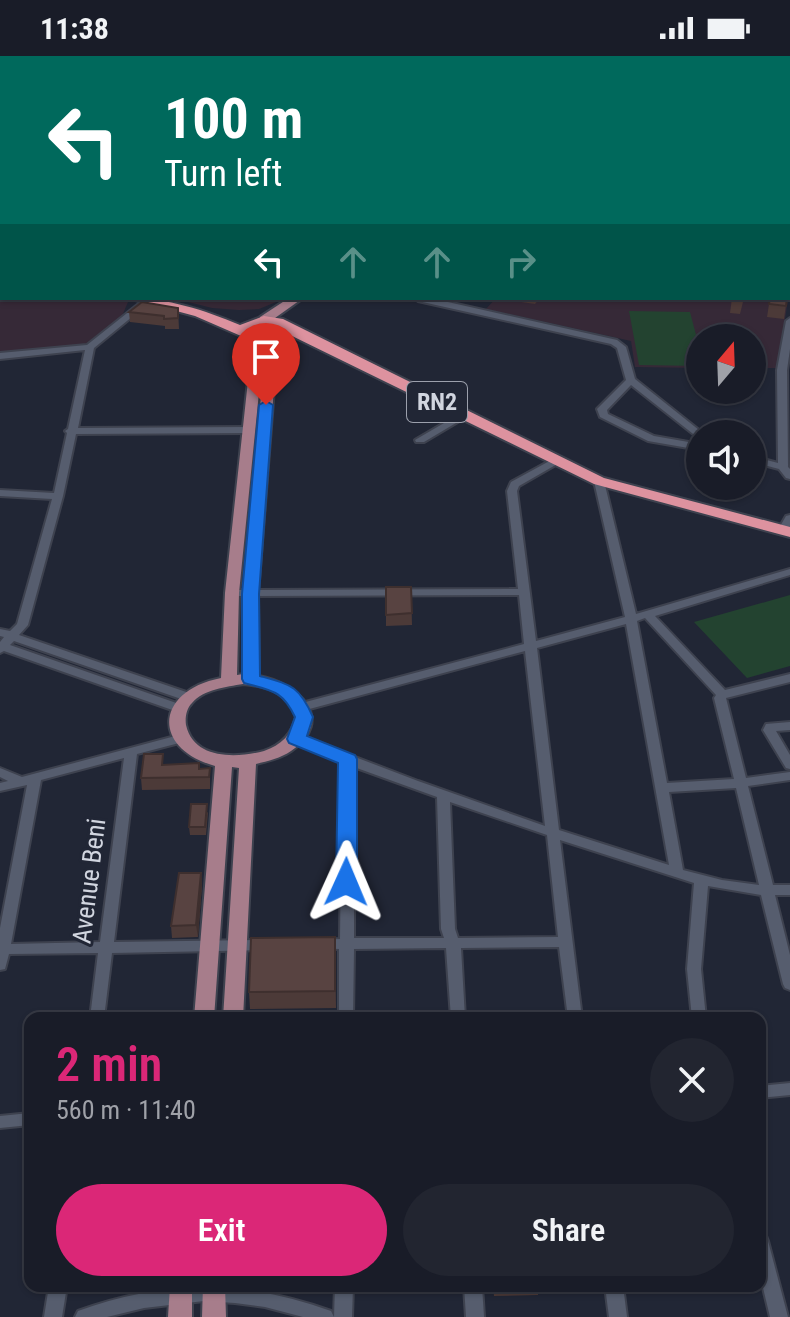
<!DOCTYPE html>
<meta charset="utf-8">
<style>
:root{--surface:#191c28;--page:#222530;--text:#f1f3f6;--muted:#9fa1a8;--line:#373a45;--accent:#db2777}
body{margin:0;font-family:"Roboto Condensed",sans-serif;background:var(--page);color:var(--text);height:100vh;display:flex;flex-direction:column;font-size:30px;white-space:nowrap}
*{box-sizing:border-box;margin:0}
p{font-size:26px;color:var(--muted)}
.icon{flex:none;width:44px;height:44px;fill:none;stroke:currentColor;stroke-width:2;stroke-linecap:round;stroke-linejoin:round}
.map{position:relative;flex:1;overflow:hidden}
.panel{position:absolute;left:24px;top:956px;width:742px;height:280px;display:flex;flex-direction:column;background:var(--surface);border-radius:16px;box-shadow:0 2px 6px #0004,0 0 0 2px var(--line)}
.panel>*{flex:none}
.hud{position:absolute;left:0px;top:0px;width:790px;height:244px;box-shadow:0 2px 6px #0004,0 0 0 2px var(--line);background:#00695c;color:#fff;overflow:hidden}
.needle{width:52px;rotate:19deg}
.buttons{position:absolute;left:686px;top:268px;display:grid;gap:16px}
.buttons a{display:grid;place-items:center;width:80px;height:80px;border-radius:50%;background:var(--surface);box-shadow:0 2px 6px #0004,0 0 0 2px var(--line);font-size:40px}
.pin{position:absolute;display:grid;place-items:center;width:68px;height:68px;color:#fff;margin:-82px -34px;border-radius:50% 50% 50% 0;rotate:-45deg;box-shadow:0 0 8px #0007}
.pin .icon{rotate:45deg}
.me{position:absolute;width:88px;margin:-44px;rotate:1deg;stroke-linejoin:round;filter:drop-shadow(0 0 6px #0008)}
.turn{display:flex;align-items:center;gap:28px;height:168px;padding:0 32px;font-size:36px}
.turn .icon{width:104px;height:104px;stroke-width:2.5}
.turn b{display:block;font-size:56px;line-height:68px}
.lanes{display:flex;align-items:center;height:76px;padding:0 32px;background:#0003;justify-content:center;gap:40px;direction:ltr}
.lanes .off{opacity:.35}
.round{display:grid;place-items:center;flex:none;width:84px;height:84px;border-radius:42px;background:var(--page)}
.head{display:flex;align-items:center;justify-content:space-between;height:136px;padding:0 32px}
h1{font-size:48px;font-weight:600;line-height:60px;color:var(--accent)}
.cta{display:flex;gap:16px;margin-top:auto;padding:16px 32px}
.cta a{flex:1;height:92px;border-radius:48px;background:var(--accent);color:#fff;font-size:32px;font-weight:600;line-height:92px;text-align:center}
.cta a+a{background:var(--page);color:var(--text)}
.status{display:flex;justify-content:space-between;align-items:center;height:56px;padding:0 40px;background:var(--surface);direction:ltr}
.status svg{height:22px;fill:currentColor}
.map>svg:first-child{display:block}
.education{fill:#362937}
.medical{fill:#362936}
.green{fill:#234330}
.lines{fill:none;stroke-linecap:round;stroke-linejoin:round}
.minor-casing{stroke:#3e424f;stroke-width:4}
.major-casing{stroke:#3e424f;stroke-width:4}
.highway-casing{stroke:#3e424f;stroke-width:4}
.minor{fill:#565d6e;fill-rule:evenodd}
.major{fill:#a77d8b;fill-rule:evenodd}
.highway{fill:#dd929f;fill-rule:evenodd}
.wall{fill:#4c3a38}
.shaded-wall{fill:#3e2f2e}
.building{fill:#584341;stroke:#3e2f2e;stroke-width:2}
.route{fill:#1a73e8;stroke:#114b97;stroke-width:2}
.labels{text-anchor:middle;stroke-width:6;stroke-linejoin:round;paint-order:stroke}
.shield{fill:#212635;stroke:#9ca0ac;stroke-width:2}
.shield-label{font-size:24px;font-weight:bold;fill:#d1d5df}
.street-label{font-size:26px;fill:#d1d5df;stroke:#212635}
</style>
<div class="status"><b>11:38</b><svg viewBox="0 0 49 12"><path d="M0 12V9h3v3zM5 12V6h3v6zM10 12V3h3v9zM15 12V0h3v12zM26 1h20v11H26zM47 4h2v5h-2z"/></svg></div>
<div class="map">
<svg width="790" height="1261" viewBox="0 0 790 1261">
<rect width="100%" height="100%" fill="#212635"/>
<!-- education -->
<g class="education">
<path d="M0,215l2,27h108l18,4 -6,14 -36,28 -86,9z"/>
<path d="M788,226l2,6 -13,80h-25v-30h-52v30l-65,-1 -4,-26 -145,-32 10,-11h292z"/>
</g>
<!-- medical -->
<path class="medical" d="M172,242h114l-27,11 -20,1 -27,-2z"/>
<!-- green -->
<g class="green">
<path d="M629,255l61,1 10,38v16l-61,-1z"/>
<path d="M790,539v71l-43,12 -53,-56z"/>
</g>
<g class="lines">
<defs>
<g id="minor">
<path d="M66,0h18l3,2h-18z"/>
<path d="M157,0h7l-1,2h-7z"/>
<path d="M226,0h7l-2,2h-7z"/>
<path d="M289,0h7l-1,2h-7z"/>
<path d="M330,0h6l-1,2h-6z"/>
<path d="M401,0h7l-1,2h-7z"/>
<path d="M453,0h7l-2,2h-7z"/>
<path d="M465,0h6l1,2h-6z"/>
<path d="M538,0h14l3,2h-14z"/>
<path d="M637,0h7l-1,2h-7z"/>
<path d="M671,0h15l3,2h-15z"/>
<rect x="722" y="0" width="6" height="2"/>
<path d="M785,0h5v3z"/>
<rect x="0" y="10" width="2" height="4"/>
<rect x="788" y="17" width="2" height="4"/>
<rect x="0" y="38" width="2" height="5"/>
<rect x="788" y="42" width="2" height="4"/>
<rect x="788" y="57" width="2" height="4"/>
<rect x="0" y="63" width="2" height="5"/>
<rect x="788" y="74" width="2" height="4"/>
<rect x="788" y="91" width="2" height="4"/>
<rect x="0" y="95" width="2" height="5"/>
<rect x="788" y="109" width="2" height="4"/>
<rect x="0" y="113" width="2" height="5"/>
<rect x="788" y="178" width="2" height="4"/>
<path d="M414,242h16l187,42 9,7 9,32 69,55h-4v4l-3,-1 -66,-52 -24,25 1,4 46,22 46,8v6l-52,-9 -48,-24 -3,-8 29,-29 -9,-32 -6,-4 -193,-43z"/>
<path d="M141,246l3,1v4l-50,41 -16,80 172,-1 5,3 -5,3 -174,1 -13,62 -35,129 -9,10 173,59 2,3 -6,4 -4,-1 -170,-59 -4,4 172,60 2,3 -2,3 -4,1 -174,-61 -4,2v-11l4,-5 -4,-1v-7l10,2 7,-7 35,-125 -52,-3v-6l54,3 13,-60 -2,-2 3,-2 17,-79 -85,9v-6l87,-8z"/>
<path d="M790,262v31l-3,21 1,97 2,2v10l-4,-1 -7,-9 -27,-7v-6l26,7 -1,-93 9,-49z"/>
<path d="M463,356l5,3 -2,2 -42,25h-8l-1,-2z"/>
<path d="M555,402l4,1v4l-40,23 -2,5 19,150 89,-24 -31,-136 1,-2 4,-1 5,3 32,133 154,-45v6l-135,41 70,74 65,-16v8l-64,16 20,80 44,-6v8l-42,6 25,99h17v10h-15l15,60v35l-5,-2 -2,-4 -22,-89 -53,-9 -7,83 5,49h-14l-5,-49 7,-86 -134,-43 22,178h-14l-9,-71 -98,1 4,70h-14l-5,-70 -92,1 -1,69h-14v-69l-24,-1 -2,-4 2,-4 25,-1 2,-177 -50,-20 -2,-3 2,-3h8l118,45 127,45 -20,-175 -223,60 -6,-4 2,-3 226,-60 -5,-49 -287,1 -6,-3 6,-3 286,-1 -11,-98 4,-9zM645,562l71,77 -2,3 20,81 -67,4 -30,-162zM626,568l43,241 -110,-35 -22,-182zM354,711l83,30 4,132 3,9h-90zM736,732l23,97 -37,-5 -39,-10 -14,-78zM450,746l97,33 11,102 -100,1 -3,-9z"/>
<path d="M790,459v12l-3,5h-8l-1,-2 8,-14z"/>
<path d="M790,666v8l-14,1 14,24v14l-4,-1 -23,-38 3,-6z"/>
<path d="M179,679l4,1 2,3 -2,3 -46,12 -23,188 151,-2 5,1 2,4 -2,4 -5,1 -153,3 -8,65h-14l8,-65 -89,1 -4,15 -5,1v-42l27,-143 -27,6v-8l8,-2 -8,-4v-9l22,9zM124,702l-24,184 -89,2 30,-164z"/>
<path d="M790,1027v12l-30,3v-12z"/>
<path d="M30,1057v12l-30,3v-12z"/>
<path d="M760,1178l6,2 2,5 20,76h-18l-10,-42z"/>
<path d="M49,1230h18l-5,31h-18z"/>
<path d="M204,1230c45,2 85,10 127,25l3,6h-31l-38,-10 -30,-4 -31,-2 -60,7 -37,9h-32l3,-6c41,-15 82,-23 126,-25z"/>
<path d="M335,1230h18l-1,31h-18z"/>
<path d="M464,1230h18l2,31h-18z"/>
<path d="M605,1230h18l4,31h-18z"/>
</g>
<g id="major">
<path d="M0,0h10l-8,2v2z"/>
<path d="M289,242h14l-35,25h-8v-6z"/>
<path d="M249,276l6,4 7,26 -23,231 -2,82 6,-1 1,-80 22,-257 6,-4 6,4 -20,257 1,82c38,7 78,43 32,75 -10,7 -23,10 -35,13l-13,254h-20l16,-250 -7,-1 -18,251h-20l21,-252c-64,-18 -60,-75 6,-88l4,-85 25,-231 -7,-26zM243,628c24,2 45,8 53,33 -4,18 -15,28 -32,34 -27,7 -70,9 -78,-26 -1,-7 0,-16 6,-22 12,-14 34,-16 51,-19z"/>
<path d="M170,1230h22v31h-24z"/>
<path d="M203,1230h22l1,31h-24z"/>
</g>
<g id="highway">
<path d="M0,205l2,1v8l-2,-1z"/>
<path d="M128,242c40,0 76,12 112,27l24,-9 19,3 321,159 186,49v10l-196,-53 -306,-150 -22,8 -25,-6 -46,-20zM264,268l9,1 2,4 -10,5 -12,-3v-4z"/>
</g>
</defs>
<!-- minor casing -->
<use href="#minor" class="minor-casing"/>
<!-- major casing -->
<use href="#major" class="major-casing"/>
<!-- highway casing -->
<use href="#highway" class="highway-casing"/>
<!-- minor -->
<use href="#minor" class="minor"/>
<!-- major -->
<use href="#major" class="major"/>
<!-- highway -->
<use href="#highway" class="highway"/>
</g>
<!-- wall -->
<g class="wall">
<path d="M514,242h26l-5,6 -21,-3z"/>
<path d="M732,242h12l-4,16 -10,-1z"/>
<path d="M770,242h17l-3,21 -17,-2z"/>
<path d="M178,252l1,21h-14v-3l-35,-4 -1,-10z"/>
<path d="M386,531h25l1,38 -26,1z"/>
<path d="M199,707l1,6 10,-1v21l-68,1 -1,-12 23,-13z"/>
<path d="M208,756l-2,23h-16l-1,-8z"/>
<path d="M201,817l1,12 -4,52 -26,1 -1,-12z"/>
<path d="M335,881l1,71 -86,1 -1,-17z"/>
<path d="M493,1230h46l-1,9 -44,1z"/>
</g>
<!-- shaded-wall -->
<path class="shaded-wall" d="M201,817l1,12 -4,52 -2,-12z"/>
<!-- building -->
<g class="building">
<path d="M788,218h2l-2,19z"/>
<path d="M732,242h11l-1,3 -10,-1z"/>
<path d="M770,242h17l-1,8 -17,-2z"/>
<path d="M142,246l36,6v10l-14,1v-3l-35,-4z"/>
<path d="M386,531h25l1,26 -26,2z"/>
<path d="M144,698h19l-1,11 37,-2v6l11,-1 -1,9 -68,1z"/>
<path d="M191,748h16l-2,23h-16z"/>
<path d="M179,817h22l-5,52 -25,1z"/>
<path d="M335,881v54l-86,1 2,-54z"/>
</g>
<!-- route -->
<path class="route" d="M266,345l7,4 -14,189 1,82c32,9 39,10 53,41l-6,19 48,19 2,4v123l-3,5h-15l-3,-5 2,-119 -49,-20 -2,-4 8,-22c-13,-27 -23,-26 -51,-34l-2,-4v-85l17,-189z"/>
<g class="labels">
<!-- shield labels -->
<rect class="shield" x="407" y="326" width="60" height="40" rx="6"/>
<g class="shield-label">
<text x="437" y="354">RN2</text>
</g>
<!-- street labels -->
<g class="street-label">
<text transform="translate(89 825) rotate(-83)" y="9">Avenue Beni</text>
</g>
</g>
</svg>
<div class="buttons">
<a><svg class="needle" viewBox="-14 -14 28 28"><path d="M0-13l5 13h-10z" fill="#e53935"/><path d="M0 13l5-13h-10z" fill="#9fa1a8"/></svg></a>
<a><svg class="icon" aria-label="sound" viewBox="0 0 24 24"><path d="M4 9h4l5-4v14l-5-4H4zM17 9q2 3 0 6"/></svg></a>
</div>
<div class="pin" style="left:266px;top:349px;background:#d93025"><svg class="icon" aria-label="arrive" viewBox="0 0 24 24"><path d="M6 21V4h12l-3 4 3 4H6"/></svg></div>
<svg class="me" style="left:346px;top:826px" viewBox="-20 -20 40 40"><path d="M0-17L14 15 0 8-14 15z" fill="#1a73e8" stroke="#fff" stroke-width="4"/></svg>
<div class="hud">
<div class="turn"><svg class="icon" aria-label="left" viewBox="0 0 24 24"><path d="M17 20v-9H6M10 6l-5 5 5 5"/></svg><div><b>100 m</b>Turn left</div></div>
<div class="lanes"><svg class="icon" aria-label="left" viewBox="0 0 24 24"><path d="M17 20v-9H6M10 6l-5 5 5 5"/></svg><svg class="icon off" aria-label="ahead" viewBox="0 0 24 24"><path d="M12 20V5M6 11l6-6 6 6"/></svg><svg class="icon off" aria-label="ahead" viewBox="0 0 24 24"><path d="M12 20V5M6 11l6-6 6 6"/></svg><svg class="icon off" aria-label="right" viewBox="0 0 24 24"><path d="M7 20v-9h11M14 6l5 5-5 5"/></svg></div>
</div>
<section class="panel">
<div class="head"><div><h1>2 min</h1><p>560 m · 11:40</p></div><a class="round"><svg class="icon" aria-label="close" viewBox="0 0 24 24"><path d="M6 6l12 12M18 6L6 18"/></svg></a></div>
<div class="cta"><a>Exit</a><a>Share</a></div>
</section>
</div>
